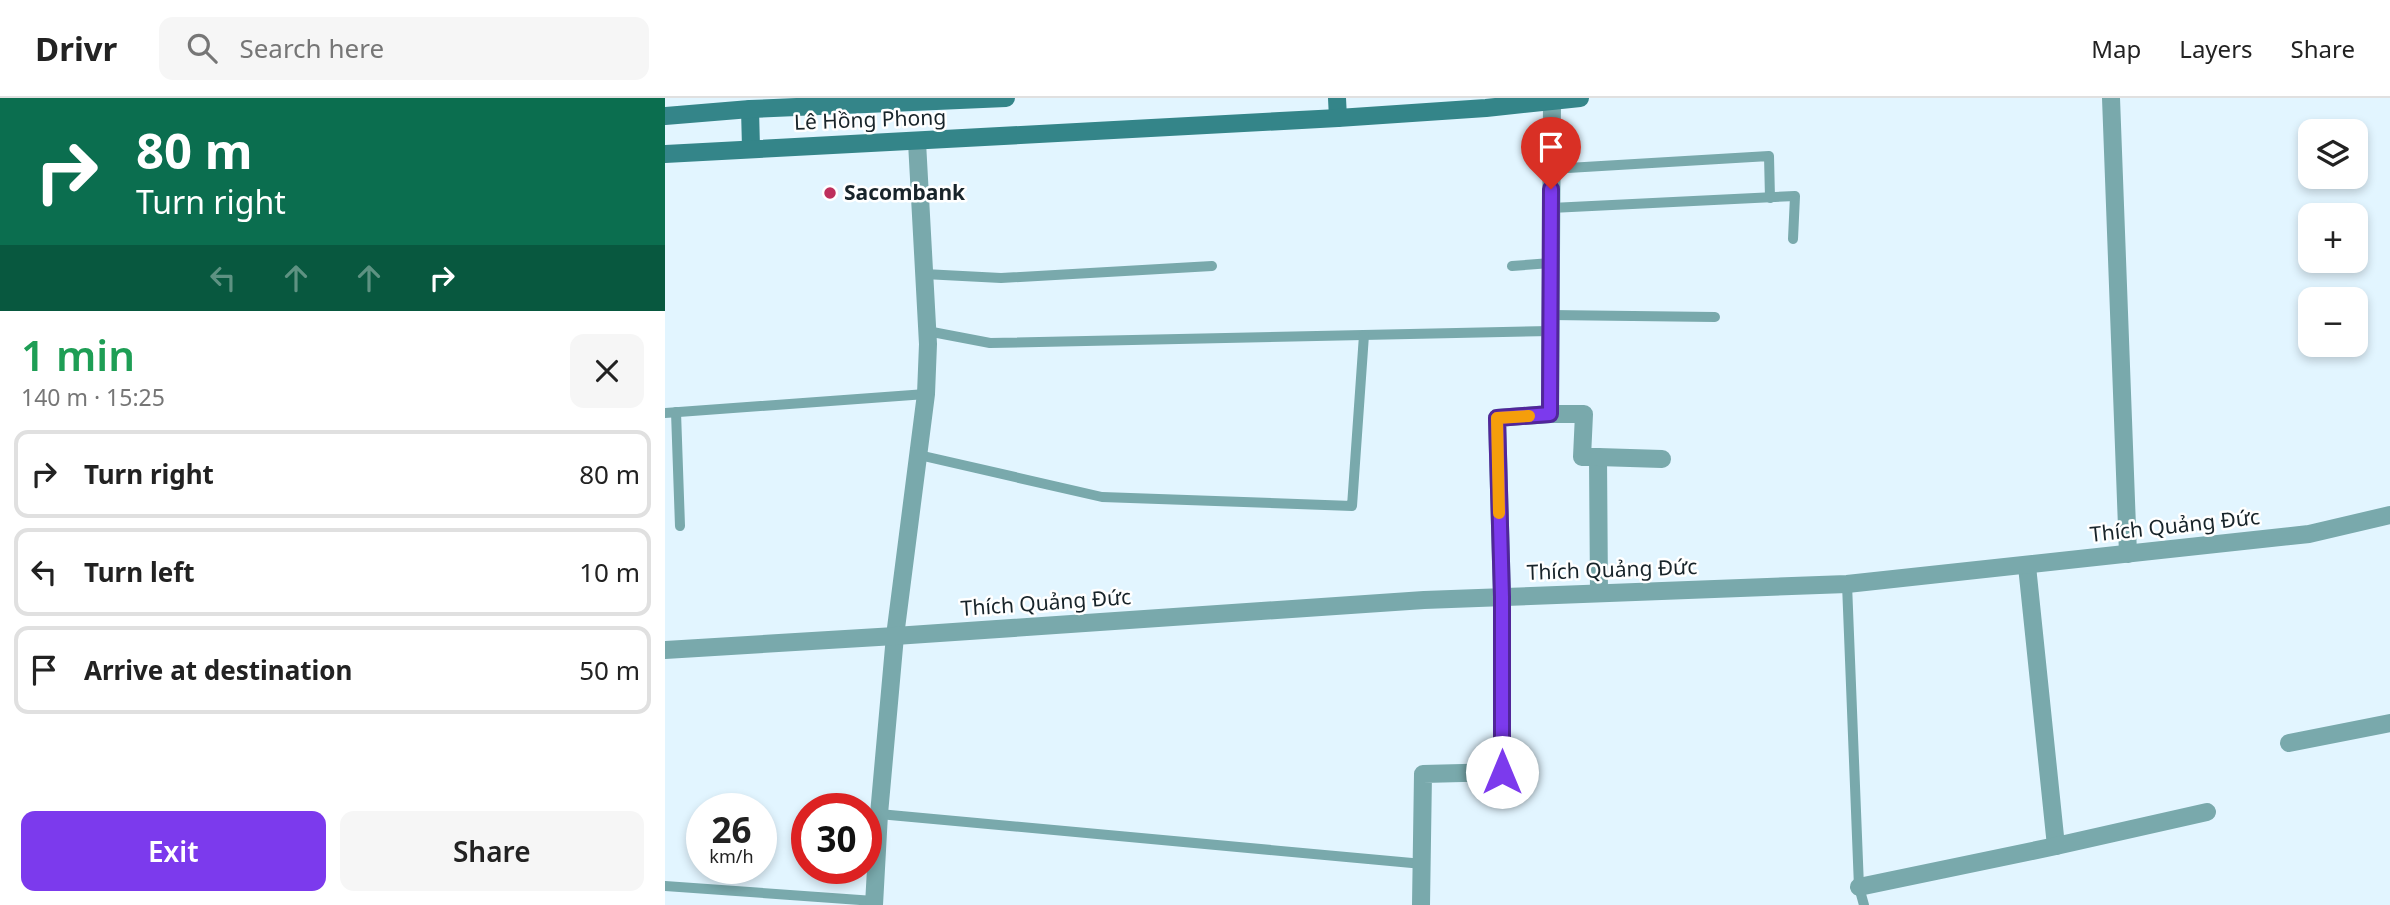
<!DOCTYPE html>
<meta charset="utf-8">
<style>
:root{--surface:#fff;--page:#f6f6f6;--text:#222;--muted:#767676;--line:#e0e0e0;--accent:#7c3aed}
body{margin:0;font-family:"Noto Sans",sans-serif;background:var(--page);color:var(--text);height:100vh;display:flex;flex-direction:column;font-size:26px;white-space:nowrap}
*{box-sizing:border-box;margin:0}
p{font-size:23px;color:var(--muted)}
.icon{flex:none;width:38px;height:38px;fill:none;stroke:currentColor;stroke-width:2;stroke-linecap:round;stroke-linejoin:round}
.map{position:relative;flex:1;overflow:hidden}
.side{display:flex;flex-direction:column;background:var(--surface);width:665px}
.side>*{flex:none}
.guide{background:#0b6e4f;color:#fff;overflow:hidden}
.buttons{position:absolute;left:1633px;top:21px;display:grid;gap:14px}
.buttons a{display:grid;place-items:center;width:70px;height:70px;border-radius:14px;background:var(--surface);box-shadow:0 4px 10px #0003;font-size:35px}
.speed{position:absolute;left:21px;top:695px;display:flex;gap:14px;font-size:35px;font-weight:700;text-align:center}
.speed>*{display:grid;place-content:center;width:91px;height:91px;border-radius:50%;background:var(--surface);box-shadow:0 4px 10px #0003;line-height:1}
.speed small{font-size:18px;font-weight:400}
.speed .limit{border:10px solid #d22;background:#fff;color:#111}
.pin{position:absolute;display:grid;place-items:center;width:60px;height:60px;color:#fff;margin:-72px -30px;border-radius:50% 50% 50% 0;rotate:-45deg;box-shadow:0 0 7px #0007}
.pin .icon{rotate:45deg}
.me{position:absolute;width:77px;margin:-38px;rotate:0deg;stroke-linejoin:round;filter:drop-shadow(0 0 5px #0008)}
.turn{display:flex;align-items:center;gap:24px;height:147px;padding:0 21px;font-size:32px}
.turn .icon{width:91px;height:91px;stroke-width:2.5}
.turn b{display:block;font-size:49px;line-height:60px}
.lanes{display:flex;align-items:center;height:66px;padding:0 21px;background:#0003;justify-content:center;gap:35px;direction:ltr}
.lanes .off{opacity:.35}
.round{display:grid;place-items:center;flex:none;width:74px;height:74px;border-radius:14px;background:var(--page)}
.head{display:flex;align-items:center;justify-content:space-between;height:119px;padding:0 21px}
h1{font-size:42px;font-weight:600;line-height:52px;color:#1e9e55}
.primary-button{display:flex;gap:14px;margin-top:auto;padding:14px 21px}
.primary-button a{flex:1;height:80px;border-radius:14px;background:var(--accent);color:#fff;font-size:28px;font-weight:600;line-height:80px;text-align:center}
.primary-button a+a{background:var(--page);color:var(--text)}
ul{padding:0;list-style:none}
li{display:flex;align-items:center;gap:21px;height:88px;margin:0 14px 10px;padding:0 7px;border:4px solid var(--line);border-radius:14px}
li div{flex:1}
li b{display:block;font-size:26px}
li em{font-style:normal}
header{display:flex;align-items:center;gap:42px;box-sizing:border-box;height:98px;padding:0 35px;background:var(--surface);border-bottom:2px solid var(--line)}
header strong{font-size:33px}
nav{display:flex;gap:38px;margin-inline-start:auto;font-size:24px}
.search{width:490px;height:63px;background:var(--page);display:flex;align-items:center;gap:18px;box-sizing:border-box;padding:0 24px;border-radius:14px;color:var(--muted);font-size:26px}
main{display:flex;flex:1;min-height:0}
.map>svg:first-child{display:block}
.lines{fill:none;stroke-linecap:round;stroke-linejoin:round}
.service{stroke:#79a9ac;stroke-width:10}
.minor{stroke:#79a9ac;stroke-width:18}
.tertiary{stroke:#79a9ac;stroke-width:18}
.secondary{stroke:#348589;stroke-width:18}
.route-casing{stroke:#51269a;stroke-width:18}
.route{stroke:#7c3aed;stroke-width:12}
.slow{stroke:#f59e0b;stroke-width:12}
.poi-dot{fill:#be2f5c;stroke:#fff;stroke-width:2.5}
.labels{text-anchor:middle;stroke-width:5;stroke-linejoin:round;paint-order:stroke}
.street-label{font-size:21px;fill:#18242a;stroke:#fff}
.poi-label{font-size:21px;font-weight:bold;fill:#18242a;stroke:#fff;text-anchor:start}
</style>
<header>
<strong>Drivr</strong>
<div class="search"><svg class="icon" aria-label="search" viewBox="0 0 24 24"><circle cx="10" cy="10" r="6"/><path d="M15 15l6 6"/></svg>Search here</div>
<nav><a>Map</a><a>Layers</a><a>Share</a></nav>
</header>
<main>
<section class="side">
<div class="guide">
<div class="turn"><svg class="icon" aria-label="right" viewBox="0 0 24 24"><path d="M7 20v-9h11M14 6l5 5-5 5"/></svg><div><b>80 m</b>Turn right</div></div>
<div class="lanes"><svg class="icon off" aria-label="left" viewBox="0 0 24 24"><path d="M17 20v-9H6M10 6l-5 5 5 5"/></svg><svg class="icon off" aria-label="ahead" viewBox="0 0 24 24"><path d="M12 20V5M6 11l6-6 6 6"/></svg><svg class="icon off" aria-label="ahead" viewBox="0 0 24 24"><path d="M12 20V5M6 11l6-6 6 6"/></svg><svg class="icon" aria-label="right" viewBox="0 0 24 24"><path d="M7 20v-9h11M14 6l5 5-5 5"/></svg></div>
</div>
<div class="head"><div><h1>1 min</h1><p>140 m · 15:25</p></div><a class="round"><svg class="icon" aria-label="close" viewBox="0 0 24 24"><path d="M6 6l12 12M18 6L6 18"/></svg></a></div>
<ul>
<li><svg class="icon" aria-label="right" viewBox="0 0 24 24"><path d="M7 20v-9h11M14 6l5 5-5 5"/></svg><div><b>Turn right</b></div><em>80 m</em></li>
<li><svg class="icon" aria-label="left" viewBox="0 0 24 24"><path d="M17 20v-9H6M10 6l-5 5 5 5"/></svg><div><b>Turn left</b></div><em>10 m</em></li>
<li><svg class="icon" aria-label="arrive" viewBox="0 0 24 24"><path d="M6 21V4h12l-3 4 3 4H6"/></svg><div><b>Arrive at destination</b></div><em>50 m</em></li>
</ul>
<div class="primary-button"><a>Exit</a><a>Share</a></div>
</section>
<div class="map">
<svg width="1725" height="807" viewBox="0 0 1725 807">
<rect width="100%" height="100%" fill="#e2f5ff"/>
<g class="lines">
<!-- service -->
<g class="service">
<path d="M886,71l218,-13 1,42"/>
<path d="M886,110l244,-12 -2,43"/>
<path d="M847,168l39,-3"/>
<path d="M259,176l77,4 211,-12"/>
<path d="M886,217l164,2"/>
<path d="M262,233l63,12 561,-12"/>
<path d="M11,314l4,114"/>
<path d="M0,315l261,-19"/>
<path d="M254,357l183,42 250,9 12,-171"/>
<path d="M1182,486l12,303 5,18"/>
<path d="M214,716l544,50"/>
<path d="M0,788l209,15"/>
</g>
<!-- minor -->
<g class="minor">
<path d="M1446,0l17,456"/>
<path d="M887,3l-2,313h34l-2,43h16l1,136"/>
<path d="M933,359l64,2"/>
<path d="M1362,468l29,280"/>
<path d="M1624,645l101,-20"/>
<path d="M1194,789l197,-41 151,-34"/>
<path d="M209,807l5,-91 16,-178 31,-242 2,-50 -11,-202"/>
<path d="M756,807l2,-131 79,-2v-175l-5,-179 53,-4"/>
</g>
<!-- tertiary -->
<path class="tertiary" d="M0,552l230,-14 529,-36 423,-16 462,-50 81,-19"/>
<!-- secondary -->
<g class="secondary">
<path d="M672,0l1,20"/>
<path d="M85,11l1,39"/>
<path d="M0,18l85,-7 256,-11"/>
<path d="M0,56l673,-36 148,-10 94,-10"/>
</g>
</g>
<g class="lines">
<defs>
<path id="route" d="M837,674v-175l-5,-179 53,-4 1,-225"/>
</defs>
<!-- route casing -->
<use href="#route" class="route-casing"/>
<!-- route -->
<use href="#route" class="route"/>
<!-- slow -->
<path class="slow" d="M834,415l-2,-95 32,-2"/>
</g>
<!-- markers -->
<circle class="poi-dot" cx="165" cy="95" r="7"/>
<g class="labels">
<!-- street labels -->
<g class="street-label">
<text transform="translate(205 22) rotate(-2)" y="7">Lê Hồng Phong</text>
<text transform="translate(1510 428) rotate(-6)" y="7">Thích Quảng Đức</text>
<text transform="translate(947 472) rotate(-2)" y="7">Thích Quảng Đức</text>
<text transform="translate(381 505) rotate(-4)" y="7">Thích Quảng Đức</text>
</g>
<!-- poi labels -->
<g class="poi-label">
<text x="179" y="102">Sacombank</text>
</g>
</g>
</svg>
<div class="buttons">
<a><svg class="icon" aria-label="layers" viewBox="0 0 24 24"><path d="M12 4l9 5-9 5-9-5zM3 14l9 5 9-5"/></svg></a>
<a>+</a>
<a>−</a>
</div>
<div class="speed"><div>26<small>km/h</small></div><div class="limit">30</div></div>
<div class="pin" style="left:886px;top:91px;background:#d93025"><svg class="icon" aria-label="arrive" viewBox="0 0 24 24"><path d="M6 21V4h12l-3 4 3 4H6"/></svg></div>
<svg class="me" style="left:837px;top:674px" viewBox="-20 -20 40 40"><circle r="19" fill="#fff"/><path d="M0-13L10 11 0 6-10 11z" fill="#7c3aed"/></svg>
</div>
</main>
